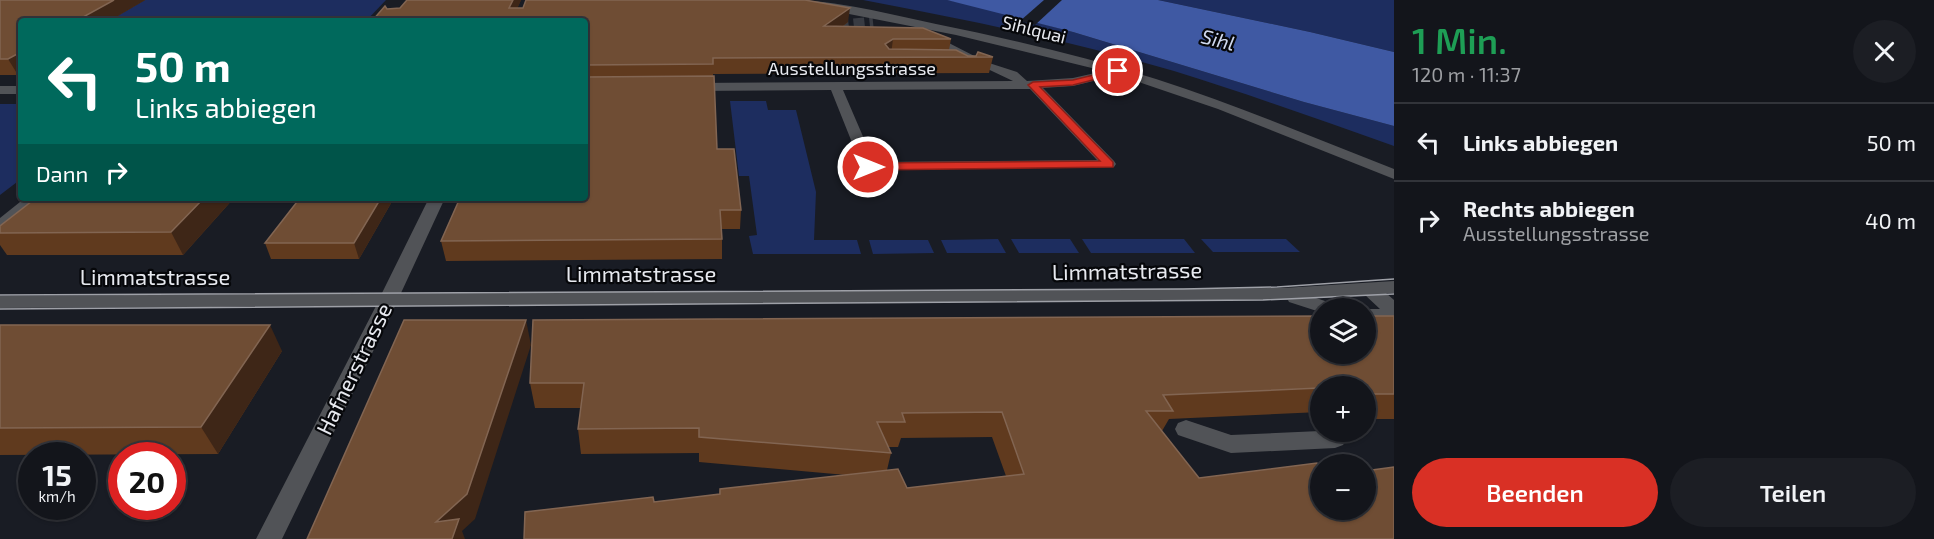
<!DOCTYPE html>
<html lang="de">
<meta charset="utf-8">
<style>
:root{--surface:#13151b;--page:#1c1e24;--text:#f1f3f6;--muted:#9d9fa3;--line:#32343a;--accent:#d93025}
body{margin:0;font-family:"Exo 2",sans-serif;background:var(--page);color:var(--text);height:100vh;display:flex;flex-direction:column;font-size:22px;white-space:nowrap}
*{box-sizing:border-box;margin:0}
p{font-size:20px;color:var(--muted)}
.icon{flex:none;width:33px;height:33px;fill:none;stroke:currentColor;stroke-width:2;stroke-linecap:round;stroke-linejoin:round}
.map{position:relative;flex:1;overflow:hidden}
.panel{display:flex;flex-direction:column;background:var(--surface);width:540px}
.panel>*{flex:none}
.hud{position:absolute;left:18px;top:18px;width:570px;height:183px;border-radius:6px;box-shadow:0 2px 4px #0004,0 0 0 2px var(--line);background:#00695c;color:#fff;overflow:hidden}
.tools{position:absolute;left:1310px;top:298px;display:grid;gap:12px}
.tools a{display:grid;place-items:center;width:66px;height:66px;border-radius:50%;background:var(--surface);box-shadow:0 2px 4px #0004,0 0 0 2px var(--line);font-size:30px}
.speed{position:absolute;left:18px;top:442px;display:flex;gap:12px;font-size:30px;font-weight:700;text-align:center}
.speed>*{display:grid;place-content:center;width:78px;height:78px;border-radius:50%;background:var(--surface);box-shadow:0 2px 4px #0004,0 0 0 2px var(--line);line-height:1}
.speed small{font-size:15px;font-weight:400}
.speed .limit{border:9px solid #d22;background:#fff;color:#111}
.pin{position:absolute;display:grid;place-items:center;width:51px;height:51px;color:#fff;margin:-26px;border:3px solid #fff;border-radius:50%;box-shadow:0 2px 6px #0007}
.me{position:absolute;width:66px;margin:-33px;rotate:90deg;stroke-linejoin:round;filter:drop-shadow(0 0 4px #0008)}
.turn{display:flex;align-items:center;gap:21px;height:126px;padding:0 18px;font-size:27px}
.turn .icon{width:78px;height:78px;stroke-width:2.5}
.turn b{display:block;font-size:42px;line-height:51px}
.then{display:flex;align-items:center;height:57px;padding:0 18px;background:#0003;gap:12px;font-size:22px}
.round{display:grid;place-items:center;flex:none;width:63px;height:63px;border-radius:32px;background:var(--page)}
.summary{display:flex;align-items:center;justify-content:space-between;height:102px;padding:0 18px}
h1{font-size:36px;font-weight:600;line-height:45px;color:#1e9e55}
.cta{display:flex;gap:12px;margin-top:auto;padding:12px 18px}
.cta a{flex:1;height:69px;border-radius:36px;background:var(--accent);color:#fff;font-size:24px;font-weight:600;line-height:69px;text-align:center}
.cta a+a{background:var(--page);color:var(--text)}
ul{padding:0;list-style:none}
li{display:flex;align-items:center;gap:18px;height:78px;padding:0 18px;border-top:2px solid var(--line)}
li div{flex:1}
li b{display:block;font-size:22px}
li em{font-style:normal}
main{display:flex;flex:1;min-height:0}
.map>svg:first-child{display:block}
.green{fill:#1d2d5f}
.water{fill:#3f59a3}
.pier{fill:#191c24}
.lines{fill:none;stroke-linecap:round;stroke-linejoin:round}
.minor-tunnel{stroke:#383b42;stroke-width:11;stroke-dasharray:11 5;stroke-linecap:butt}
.minor{fill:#515357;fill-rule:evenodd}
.tram{stroke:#9ea0a7;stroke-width:1.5}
.wall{fill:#603a1e;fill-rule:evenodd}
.shaded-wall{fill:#3e2617}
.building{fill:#6f4d34;stroke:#826552;stroke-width:1.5}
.route{fill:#d93025;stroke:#8d1f18;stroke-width:1.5}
.labels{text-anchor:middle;stroke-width:4.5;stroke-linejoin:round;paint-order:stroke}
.far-street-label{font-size:18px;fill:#e7e9ef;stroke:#06070a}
.far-water-label{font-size:20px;font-style:italic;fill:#d0d9ee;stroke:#06070a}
.street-label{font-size:22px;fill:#e7e9ef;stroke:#06070a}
</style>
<main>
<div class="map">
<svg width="1394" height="539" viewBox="0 0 1394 539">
<rect width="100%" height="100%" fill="#191c24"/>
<!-- green -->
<g class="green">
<path d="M145,0h241l-20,21h-257z"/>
<path d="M863,0h84l22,4 104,28 231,70 90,24v20c-73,-26 -146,-52 -220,-75 -102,-30 -206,-51 -311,-71z"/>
<path d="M1158,0h236v52l-84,-20z"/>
<path d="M730,101h36l2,9h28l20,82 -2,48h43l4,14h-108l-4,-18 8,-1 -8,-59h-10z"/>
<path d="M0,104h21v75l-21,16z"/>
<path d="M998,239l8,14h-59l-6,-13z"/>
<path d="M1011,239h59l9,14h-60z"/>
<path d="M1082,239h102l11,14h-104z"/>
<path d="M1201,239h85l14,13h-87z"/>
<path d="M869,240h59l6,13 -61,1z"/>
</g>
<!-- water -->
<path class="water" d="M947,0h211l152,32 84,20v74l-90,-24 -231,-70z"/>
<!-- pier -->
<path class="pier" d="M1044,0h18l-27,25 -15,-4z"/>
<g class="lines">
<!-- minor-tunnel -->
<path class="minor-tunnel" d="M822,21l23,4 28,-3"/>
<!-- minor -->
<g class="minor">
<path d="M788,0c49,0 100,14 148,24 74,15 148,32 220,55 81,26 159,59 238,90v10l-176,-70 -100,-34 -45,11 -30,2 71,73 2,3 -2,3 -251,3 -32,-80 -139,1 -6,-4 6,-4 321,-2 -76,-36 -14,-4v-4l22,4 41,21 31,10 10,9 46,-3 31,-7 -148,-36 -163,-32zM1030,89l67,71 -223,2 -31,-72z"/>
<rect x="0" y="86" width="21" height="8"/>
<path d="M25,198h18l-37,32 -6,1v-13z"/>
<path d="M429,198h16l-44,95 882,-5 111,-7v12h-8l8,7v21h-29l-2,-12h17l-15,-14 -49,3 21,7 3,4h-20v3l-31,-10 -1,-2 -893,6 -113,233h-26l120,-233 -376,2v-12l382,-3z"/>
<path d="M1186,420l45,15 89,-4 22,1 5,7 -4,6 -8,3 -104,5 -53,-18 -3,-6 3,-6z"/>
</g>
<!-- tram -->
<g class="tram">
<path d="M0,295l1183,-6 94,-2 117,-8"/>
<path d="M0,309l1263,-9 131,-6"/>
</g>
</g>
<!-- wall -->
<g class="wall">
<path d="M0,0h145l-36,21h-88l-3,54h-18z"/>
<path d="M407,0h114l-4,8 331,14 -6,5 109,12 -2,11 19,6 25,1 -4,16 -276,1 4,75 24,61 -1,19h-18v30l-276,2 -5,-20 144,-43v-177l-198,-12 13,-1z"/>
<path d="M36,198h198l-51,57h-176l-7,-10v-19z"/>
<path d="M300,198h94l-35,61h-88l-6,-16z"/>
<path d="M1394,316v103h-29v-32h-45v25l-151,7 -7,12 37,47 121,-11 74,72 -740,-37 65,-8 1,-5 126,-14 -147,-13v-9l-118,1 -3,-25 3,-21h-46l-5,-25zM992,437l14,39 -99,12 -20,-18 4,-17 -3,-6h10l3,-9z"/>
<path d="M0,325l282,26 -64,103 -218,1z"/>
</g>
<!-- shaded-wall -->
<g class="shaded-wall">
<path d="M114,0h31l-36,21h-33z"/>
<path d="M513,0h8l-9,21 -3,-13z"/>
<path d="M850,8l-2,14 -25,19 1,-15z"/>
<path d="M893,39l-2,16 -6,-11z"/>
<path d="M21,52v21l-3,2 -10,-16z"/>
<path d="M204,198h30l-51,57 -12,-23z"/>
<path d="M381,198h13l-35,61 -5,-16z"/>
<path d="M526,320l5,25 -56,174 -13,12 3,8h-22l-7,-17z"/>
<path d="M270,325l12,26 -64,103 -17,-27z"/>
</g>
<!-- building -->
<g class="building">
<path d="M0,0h114l-38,21h-55v31l-13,7h-8z"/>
<path d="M407,0h106l-4,8h14l3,-8h279l45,8 -26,18 99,2 28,11h-58l-8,5 4,5 67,1 12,6h8l2,-4 15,5 -280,1v6l-128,1v-44h-213l13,-15 2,3 13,-1z"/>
<path d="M714,76l3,73h17l7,61h-21l2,29 -281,2 19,-43h125v-121z"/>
<path d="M36,198h168l-33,34 -171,1v-7z"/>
<path d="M300,198h81l-27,45h-89z"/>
<path d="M1320,316v38h45v-38h29v78h-29v-7h-23l-179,8 10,16h-27l53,67 118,-15 3,4v43h45v-39l29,-4v72h-870l1,-27 128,-15 1,5 66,-8v-5l178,-20 9,19 117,-14 -22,-62 -100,1 3,9h-28l14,31 -192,-16v-9l-121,1 6,-46h-54l3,-63z"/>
<path d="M404,320h122l-59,174 -31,28 23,-3 -7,20h-145z"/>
<path d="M0,325h270l-69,102 -201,1z"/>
</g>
<!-- route -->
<path class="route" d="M1118,69l4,2 -1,2 -48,12 -33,2 73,75v5l-245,3 -6,-3 6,-4 232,-2 -72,-76 5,-3 40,-2z"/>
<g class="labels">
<!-- far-street labels -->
<g class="far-street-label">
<text transform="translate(1034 30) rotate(14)" y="6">Sihlquai</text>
<text x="852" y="75">Ausstellungsstrasse</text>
</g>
<!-- far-water labels -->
<g class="far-water-label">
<text transform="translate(1218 40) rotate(14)" y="7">Sihl</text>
</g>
<!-- street labels -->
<g class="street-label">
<text transform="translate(1127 271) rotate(-1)" y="8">Limmatstrasse</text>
<text x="641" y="282">Limmatstrasse</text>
<text x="155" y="285">Limmatstrasse</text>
<text transform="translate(354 369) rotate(-64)" y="8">Hafnerstrasse</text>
</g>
</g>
</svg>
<div class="tools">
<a><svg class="icon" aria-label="layers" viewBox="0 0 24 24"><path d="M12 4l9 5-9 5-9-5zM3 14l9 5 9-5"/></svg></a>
<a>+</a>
<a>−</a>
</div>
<div class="speed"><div>15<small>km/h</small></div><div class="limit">20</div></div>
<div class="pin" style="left:1118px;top:71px;background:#d93025"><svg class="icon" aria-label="arrive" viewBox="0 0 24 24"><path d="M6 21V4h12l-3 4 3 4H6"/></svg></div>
<svg class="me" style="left:868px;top:167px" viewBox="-20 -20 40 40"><circle r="17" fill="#d93025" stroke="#fff" stroke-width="3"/><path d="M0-11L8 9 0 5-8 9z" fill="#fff"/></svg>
<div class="hud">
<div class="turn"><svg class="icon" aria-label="left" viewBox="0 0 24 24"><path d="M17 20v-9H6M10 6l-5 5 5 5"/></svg><div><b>50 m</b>Links abbiegen</div></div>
<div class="then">Dann<svg class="icon" aria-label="right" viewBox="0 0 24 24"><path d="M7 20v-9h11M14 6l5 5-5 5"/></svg></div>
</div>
</div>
<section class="panel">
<div class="summary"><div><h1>1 Min.</h1><p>120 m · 11:37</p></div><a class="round"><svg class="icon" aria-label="close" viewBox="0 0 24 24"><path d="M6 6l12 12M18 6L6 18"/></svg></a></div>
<ul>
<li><svg class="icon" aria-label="left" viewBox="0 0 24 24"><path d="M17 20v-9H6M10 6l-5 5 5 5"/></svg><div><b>Links abbiegen</b></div><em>50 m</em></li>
<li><svg class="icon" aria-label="right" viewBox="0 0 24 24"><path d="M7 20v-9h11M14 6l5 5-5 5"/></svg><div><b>Rechts abbiegen</b><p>Ausstellungsstrasse</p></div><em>40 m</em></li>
</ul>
<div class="cta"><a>Beenden</a><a>Teilen</a></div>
</section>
</main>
